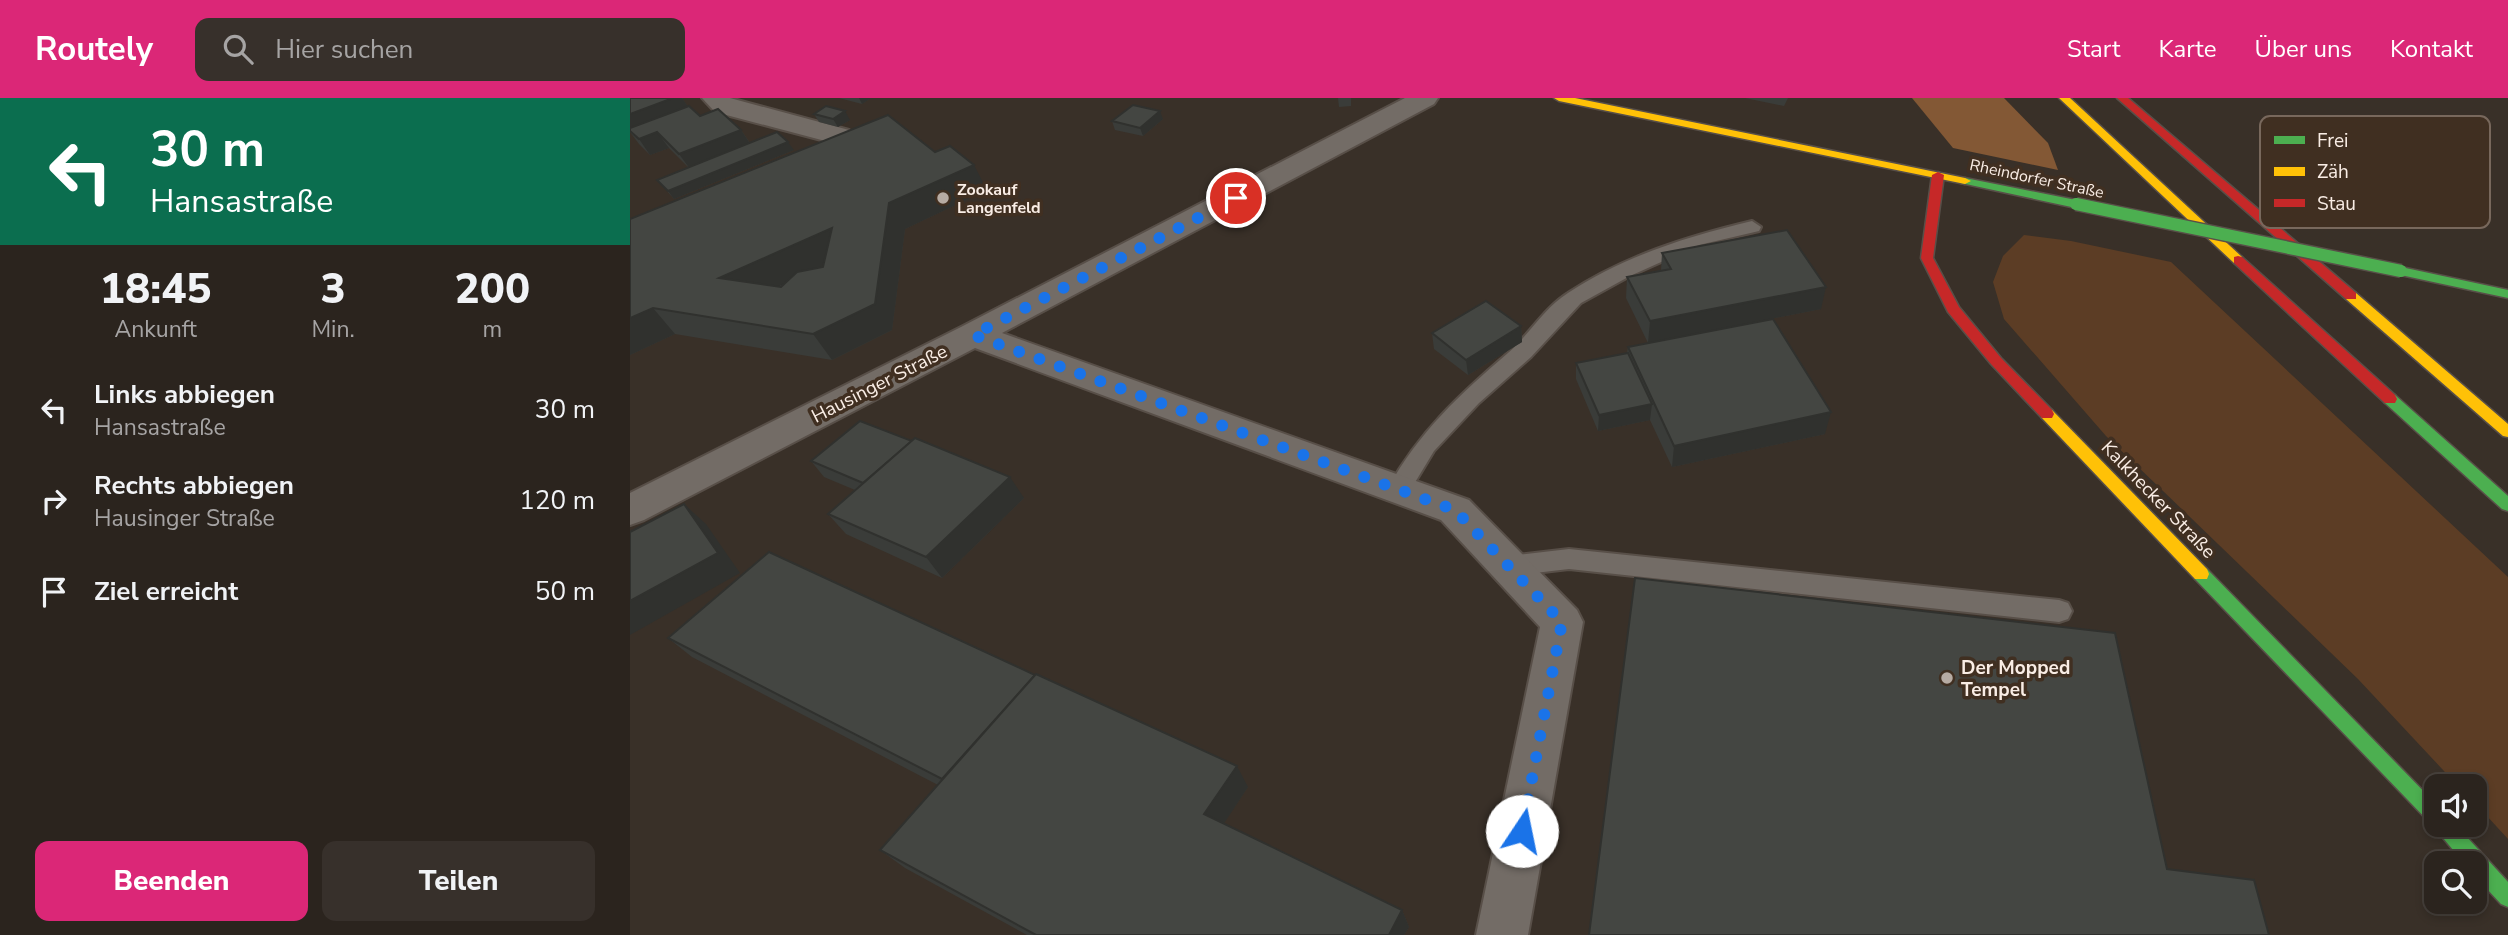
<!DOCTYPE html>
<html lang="de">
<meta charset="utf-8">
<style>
:root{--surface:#2b241e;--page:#37302b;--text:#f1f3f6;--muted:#a6a4a4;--line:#47413c;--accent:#db2777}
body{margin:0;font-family:"Nunito Sans",sans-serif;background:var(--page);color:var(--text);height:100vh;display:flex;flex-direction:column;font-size:26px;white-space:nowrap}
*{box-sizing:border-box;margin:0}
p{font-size:23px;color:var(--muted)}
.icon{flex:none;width:38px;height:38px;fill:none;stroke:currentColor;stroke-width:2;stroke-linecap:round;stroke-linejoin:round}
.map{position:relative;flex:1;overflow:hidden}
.panel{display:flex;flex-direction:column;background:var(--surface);width:630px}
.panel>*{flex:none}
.guide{background:#0b6e4f;color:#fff;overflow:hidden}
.fabs{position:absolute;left:1794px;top:676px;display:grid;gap:14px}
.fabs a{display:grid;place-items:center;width:63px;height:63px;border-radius:14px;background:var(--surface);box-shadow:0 4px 10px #0003,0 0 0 2px var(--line);font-size:35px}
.pin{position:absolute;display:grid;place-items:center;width:60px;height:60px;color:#fff;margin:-30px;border:4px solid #fff;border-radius:50%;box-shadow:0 2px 7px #0007}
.me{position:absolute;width:77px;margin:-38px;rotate:11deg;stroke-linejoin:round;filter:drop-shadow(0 0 5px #0008)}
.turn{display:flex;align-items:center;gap:24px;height:147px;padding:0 35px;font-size:32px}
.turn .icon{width:91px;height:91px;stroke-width:2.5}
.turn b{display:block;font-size:49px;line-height:60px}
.eta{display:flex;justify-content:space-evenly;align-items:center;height:119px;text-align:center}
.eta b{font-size:42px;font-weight:800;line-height:49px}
.action{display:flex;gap:14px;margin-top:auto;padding:14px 35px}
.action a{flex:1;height:80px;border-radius:14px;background:var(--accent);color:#fff;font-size:28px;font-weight:800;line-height:80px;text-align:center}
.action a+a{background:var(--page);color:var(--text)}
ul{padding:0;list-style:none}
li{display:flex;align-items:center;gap:21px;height:91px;padding:0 35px}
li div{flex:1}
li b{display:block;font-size:26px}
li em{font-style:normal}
header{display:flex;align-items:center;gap:42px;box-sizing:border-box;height:98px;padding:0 35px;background:var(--accent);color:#fff}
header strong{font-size:33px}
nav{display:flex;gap:38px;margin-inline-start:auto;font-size:24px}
.search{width:490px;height:63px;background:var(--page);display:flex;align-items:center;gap:18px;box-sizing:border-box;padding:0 24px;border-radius:14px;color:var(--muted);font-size:26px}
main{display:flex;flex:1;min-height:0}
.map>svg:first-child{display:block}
.green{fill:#5c3d25}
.forest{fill:#835835}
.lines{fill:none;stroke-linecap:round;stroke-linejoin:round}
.lane-casing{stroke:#584f48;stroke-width:4}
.street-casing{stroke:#584f48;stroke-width:4}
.fast-casing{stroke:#584f48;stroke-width:3}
.slow-casing{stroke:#584f48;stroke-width:3}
.jam-casing{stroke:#584f48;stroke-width:3}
.lane{fill:#736c66;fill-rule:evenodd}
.street{fill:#736c66;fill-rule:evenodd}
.fast{fill:#4caf50;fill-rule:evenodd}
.slow{fill:#ffc107;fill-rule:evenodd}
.jam{fill:#c62828;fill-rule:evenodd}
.fast-bridge-casing{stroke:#584f48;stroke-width:15;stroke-linecap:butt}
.fast-bridge{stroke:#4caf50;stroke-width:12}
.wall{fill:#3a3c39}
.shaded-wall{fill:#30312e}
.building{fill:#444642;stroke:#30312e;stroke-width:2;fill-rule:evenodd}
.route{stroke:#1a73e8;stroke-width:12;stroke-dasharray:0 21.6}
.poi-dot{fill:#b6aba3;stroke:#402f21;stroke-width:2.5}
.labels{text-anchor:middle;stroke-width:7;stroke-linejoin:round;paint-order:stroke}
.far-street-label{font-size:16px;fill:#f9ede5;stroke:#402f21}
.far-poi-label{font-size:16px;font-weight:bold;fill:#f9ede5;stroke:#402f21;text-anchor:start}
.street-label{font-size:19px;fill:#f9ede5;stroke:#402f21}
.poi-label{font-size:19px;font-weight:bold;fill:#f9ede5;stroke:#402f21;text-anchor:start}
.key{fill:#402f21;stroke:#78685c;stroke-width:2}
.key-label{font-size:19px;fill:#f9ede5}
</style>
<header>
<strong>Routely</strong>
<div class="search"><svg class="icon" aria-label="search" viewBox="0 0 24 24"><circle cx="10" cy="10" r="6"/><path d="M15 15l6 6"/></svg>Hier suchen</div>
<nav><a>Start</a><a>Karte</a><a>Über uns</a><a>Kontakt</a></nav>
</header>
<main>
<section class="panel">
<div class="guide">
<div class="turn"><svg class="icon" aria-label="left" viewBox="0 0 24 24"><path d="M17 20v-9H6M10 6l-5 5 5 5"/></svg><div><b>30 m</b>Hansastraße</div></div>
</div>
<div class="eta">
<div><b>18:45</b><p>Ankunft</p></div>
<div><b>3</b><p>Min.</p></div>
<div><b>200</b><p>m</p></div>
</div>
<ul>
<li><svg class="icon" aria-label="left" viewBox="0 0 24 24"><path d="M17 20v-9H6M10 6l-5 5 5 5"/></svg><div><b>Links abbiegen</b><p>Hansastraße</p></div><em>30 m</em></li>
<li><svg class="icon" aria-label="right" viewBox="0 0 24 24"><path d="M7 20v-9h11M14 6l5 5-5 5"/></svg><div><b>Rechts abbiegen</b><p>Hausinger Straße</p></div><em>120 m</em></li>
<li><svg class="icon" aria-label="arrive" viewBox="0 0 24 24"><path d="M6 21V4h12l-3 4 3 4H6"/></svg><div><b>Ziel erreicht</b></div><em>50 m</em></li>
</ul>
<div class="action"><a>Beenden</a><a>Teilen</a></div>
</section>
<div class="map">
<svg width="1878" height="837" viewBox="0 0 1878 837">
<rect width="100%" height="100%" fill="#393028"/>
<!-- green -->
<path class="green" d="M1394,137l47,6 100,21 337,315v262l-33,-36 -1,-17h-16l-100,-107 -252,-243 -102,-117 -11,-37 10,-26z"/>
<!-- forest -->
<path class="forest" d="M1282,0h92l44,45 10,27 -105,-22z"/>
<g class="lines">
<defs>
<g id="lane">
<path d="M1122,123l9,6 -2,4 -60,14 -69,31 -49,27 -50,54 -52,46 -45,48 -26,43 -8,3 -8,-3 -4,-6c31,-56 72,-94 120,-135 21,-18 36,-45 60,-60 56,-37 121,-57 184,-72z"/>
<path d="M939,451l490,51 9,3 4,8 -4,8 -9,3 -490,-53 -60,7 -9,-3 -4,-7 4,-7 9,-3z"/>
</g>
<g id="street">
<path d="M72,0h28l119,32 4,6 -4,6 -10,2 -10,-2 -114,-30z"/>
<path d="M775,0h33l-4,6 -432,229 467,167 108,110 6,12 -55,313h-52l64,-308 -99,-107 -466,-172 -331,172 -14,5v-32l331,-166z"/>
</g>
<g id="fast">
<path d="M1335,80l111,22 6,4 -6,4 -115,-25 -2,-2z"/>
<path d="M1771,169l107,23v8l-112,-24v-6z"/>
<path d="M1760,296l5,1 113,101v15l-6,-2 -117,-106 -2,-4 2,-4z"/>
<path d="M1571,469l6,2 229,235v20h19l53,58v25l-7,-3 -27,-29v-12h-10l-31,-37 -238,-247 -2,-5 2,-5z"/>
</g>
<g id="slow">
<path d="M924,0h21l390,80 6,3 -6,3 -406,-83z"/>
<path d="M1429,0h11l172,159v6h-8z"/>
<path d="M1721,194l5,1 152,131v13l-5,-1 -157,-137v-6z"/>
<path d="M1417,311l5,1 155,159 2,5 -2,5h-12l-153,-161 -2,-4z"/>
</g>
<g id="jam">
<path d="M1487,0h11l228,195v6h-10z"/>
<path d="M1308,74l6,3 -11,83 26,49 42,51 51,52 2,4 -2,4h-10l-51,-54 -43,-52 -27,-54 11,-83z"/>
<path d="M1608,158l4,1 153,138 2,4 -2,4h-10l-151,-140v-6z"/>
</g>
</defs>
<!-- lane casing -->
<use href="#lane" class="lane-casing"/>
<!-- street casing -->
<use href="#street" class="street-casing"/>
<!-- fast casing -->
<use href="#fast" class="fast-casing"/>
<!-- slow casing -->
<use href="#slow" class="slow-casing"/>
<!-- jam casing -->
<use href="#jam" class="jam-casing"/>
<!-- lane -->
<use href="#lane" class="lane"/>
<!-- street -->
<use href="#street" class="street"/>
<!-- fast -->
<use href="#fast" class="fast"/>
<!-- slow -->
<use href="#slow" class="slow"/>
<!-- jam -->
<use href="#jam" class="jam"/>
<defs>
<path id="fast-bridge" d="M1446,106l325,67"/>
</defs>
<!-- fast-bridge casing -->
<use href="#fast-bridge" class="fast-bridge-casing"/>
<!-- fast-bridge -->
<use href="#fast-bridge" class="fast-bridge"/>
</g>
<!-- wall -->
<g class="wall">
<path d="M0,0h52l6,9 12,9 41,14 9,13 44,7 -120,49 -17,-19 31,-13 -19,-19 -19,7 -11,-11 -9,-12z"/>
<path d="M209,0h32l-9,6z"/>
<path d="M708,0h13v8l-12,1z"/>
<path d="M1115,0h43l-4,8z"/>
<path d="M184,16l36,6 -12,7 -19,-5z"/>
<path d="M533,21l-20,17 -28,-6 -3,-9z"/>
<path d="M357,92l-82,39 -13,101 -60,30 -157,-26 -45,21v-136z"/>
<path d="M1032,155l159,56 -173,34 -22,-45 1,-21 34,-7z"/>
<path d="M891,228l1,16 -54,33 -34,-26 -2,-16z"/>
<path d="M998,249l197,87 -153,33 -22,-47 -52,11 -22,-52v-16l51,-10z"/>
<path d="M181,363l213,37 -82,80 -96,-44 -18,-20 27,-24 -31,-13z"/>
<path d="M38,540l580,149 -25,37 179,86 7,17 -5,8h-377l-122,-67 -25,-18 58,-65 -246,-128z"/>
</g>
<!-- shaded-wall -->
<g class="shaded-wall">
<path d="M43,0h9l9,13 -61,20v-17z"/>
<path d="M229,0h12l-9,6z"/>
<path d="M215,13l5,9 -12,7 -5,-8z"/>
<path d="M530,13l3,8 -20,17 -3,-8z"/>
<path d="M111,32l10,15 -61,24 -11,-15z"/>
<path d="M27,34l12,16 -19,7 -11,-16z"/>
<path d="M158,44l6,8 -120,49 -6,-8z"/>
<path d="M344,67l13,25 -82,39 -13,101 -60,30 -19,-26 76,-131z"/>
<path d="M202,130l17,26 -109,50 -21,-26z"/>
<path d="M1196,189l-5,22 -173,34 2,-22z"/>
<path d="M23,210l22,26 -45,21v-37z"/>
<path d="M891,228l1,16 -54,33 -2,-15z"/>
<path d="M1022,306l-2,16 -52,11 1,-16z"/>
<path d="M1201,314l-6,22 -153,33 2,-21z"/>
<path d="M380,379l14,21 -82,80 -16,-21z"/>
<path d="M54,406l22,20 34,49 -110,62v-34z"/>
<path d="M607,668l11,21 -31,47 -13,-20z"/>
<path d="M772,812l7,17 -5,8h-15z"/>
</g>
<!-- building -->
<g class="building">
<path d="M0,0h43l-43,16z"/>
<path d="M503,7l27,6 -20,17 -28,-7z"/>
<path d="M59,8l11,10 18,-7 23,21 -62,24 -22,-22 -18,7 -9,-8v-3z"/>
<path d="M196,8l19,5 -12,8 -19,-5z"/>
<path d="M258,17l47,37 15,-6 24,19 -85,38 -14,101 -62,30 -160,-26 -23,10v-99zM202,130l-9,39 -26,5 -16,15 -62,-9z"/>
<path d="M147,34l11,10 -120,49 -11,-11z"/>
<path d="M1157,132l39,57 -176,34 -23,-44 44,-8 -9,-16z"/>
<path d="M856,203l35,25 -55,34 -34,-27z"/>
<path d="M1143,221l58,93 -157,34 -46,-99z"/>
<path d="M998,255l24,51 -53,11 -23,-52z"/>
<path d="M230,323l52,20 -49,42 -52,-22z"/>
<path d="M285,340l95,39 -84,80 -98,-43z"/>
<path d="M54,406l34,49 -88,48v-69z"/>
<path d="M139,454l266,123 -93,104 -274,-141z"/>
<path d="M1005,480l480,55 52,236 87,11 15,55h-680z"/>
<path d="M406,576l201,92 -33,48 198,96 -13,25h-353l-156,-85z"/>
</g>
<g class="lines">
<!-- route -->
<path class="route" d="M606,100l-263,137 482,175 107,112 -40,209"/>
</g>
<!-- markers -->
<g class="poi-dot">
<circle cx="313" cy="100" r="7"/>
<circle cx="1317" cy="580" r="7"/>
</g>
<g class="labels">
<!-- far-street labels -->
<g class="far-street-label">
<text transform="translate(1407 80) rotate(12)" y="6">Rheindorfer Straße</text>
</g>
<!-- far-poi labels -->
<g class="far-poi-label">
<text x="327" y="97">Zookauf<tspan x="327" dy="18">Langenfeld</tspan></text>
</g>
<!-- street labels -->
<g class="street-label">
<text transform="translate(249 285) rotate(-27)" y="7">Hausinger Straße</text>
<text transform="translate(1529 401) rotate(46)" y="7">Kalkhecker Straße</text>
</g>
<!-- poi labels -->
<g class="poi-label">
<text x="1331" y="576">Der Mopped<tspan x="1331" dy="22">Tempel</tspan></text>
</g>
</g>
<!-- legend -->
<rect x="1630" y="18" width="230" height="112" rx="10" class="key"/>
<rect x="1644" y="38" width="31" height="8" fill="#4caf50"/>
<rect x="1644" y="69" width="31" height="9" fill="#ffc107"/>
<rect x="1644" y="101" width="31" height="8" fill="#c62828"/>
<g class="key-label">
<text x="1687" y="49">Frei</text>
<text x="1687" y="80">Zäh</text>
<text x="1687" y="112">Stau</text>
</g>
</svg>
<div class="fabs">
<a><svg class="icon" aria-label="sound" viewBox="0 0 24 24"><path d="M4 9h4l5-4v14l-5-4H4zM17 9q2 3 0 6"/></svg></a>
<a><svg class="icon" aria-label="search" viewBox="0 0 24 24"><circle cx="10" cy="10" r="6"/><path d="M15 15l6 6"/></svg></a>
</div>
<div class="pin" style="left:606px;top:100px;background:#d93025"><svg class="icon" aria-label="arrive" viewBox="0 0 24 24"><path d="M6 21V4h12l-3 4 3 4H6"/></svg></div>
<svg class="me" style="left:892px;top:733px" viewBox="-20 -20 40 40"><circle r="19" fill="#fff"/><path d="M0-13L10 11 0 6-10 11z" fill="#1a73e8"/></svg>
</div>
</main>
